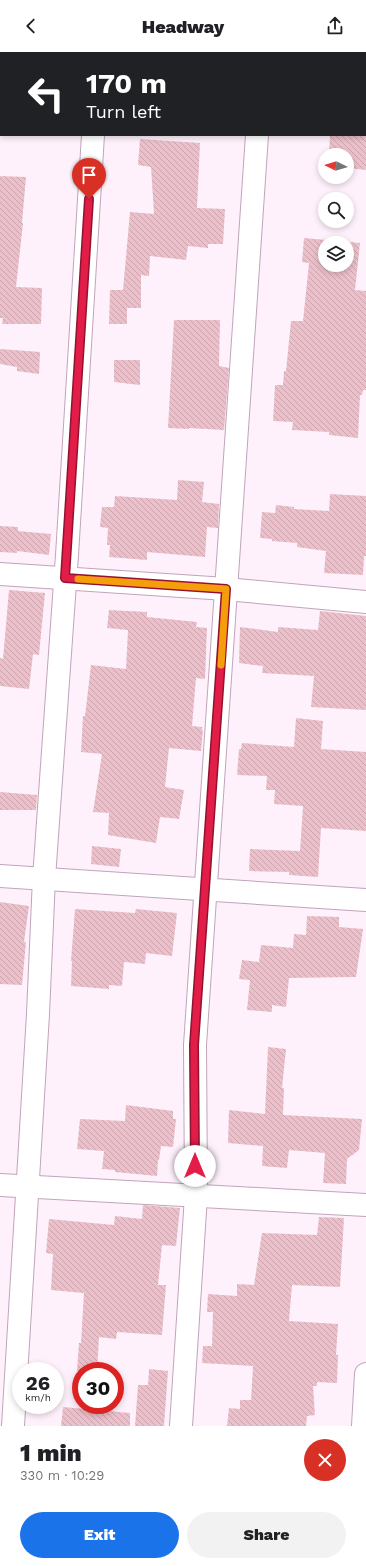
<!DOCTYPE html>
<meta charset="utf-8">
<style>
:root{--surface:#fff;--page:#f2f2f2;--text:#202124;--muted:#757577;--accent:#1a73e8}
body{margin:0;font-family:"Work Sans",sans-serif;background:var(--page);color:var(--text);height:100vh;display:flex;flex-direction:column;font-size:15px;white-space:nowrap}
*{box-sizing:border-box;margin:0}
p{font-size:13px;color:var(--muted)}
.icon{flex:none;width:22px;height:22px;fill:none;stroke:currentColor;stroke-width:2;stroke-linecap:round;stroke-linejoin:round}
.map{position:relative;height:1374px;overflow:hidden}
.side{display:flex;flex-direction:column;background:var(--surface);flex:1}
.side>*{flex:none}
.hud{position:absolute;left:0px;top:0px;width:366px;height:84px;box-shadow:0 2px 6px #0003;background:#202124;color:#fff;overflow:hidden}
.needle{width:26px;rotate:275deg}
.controls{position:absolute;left:318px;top:96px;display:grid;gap:8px}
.controls a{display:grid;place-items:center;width:36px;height:36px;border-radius:50%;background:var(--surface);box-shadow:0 2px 6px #0003;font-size:20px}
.speed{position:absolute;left:12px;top:1310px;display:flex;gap:8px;font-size:20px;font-weight:700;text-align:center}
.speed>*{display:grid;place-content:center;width:52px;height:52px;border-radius:50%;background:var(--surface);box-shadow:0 2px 6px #0003;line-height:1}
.speed small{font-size:10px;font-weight:400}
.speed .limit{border:6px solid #d22;background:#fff;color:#111}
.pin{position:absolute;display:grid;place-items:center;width:34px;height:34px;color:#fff;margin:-41px -17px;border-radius:50% 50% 50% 0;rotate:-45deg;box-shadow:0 0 4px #0007}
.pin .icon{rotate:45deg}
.me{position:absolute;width:44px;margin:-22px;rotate:0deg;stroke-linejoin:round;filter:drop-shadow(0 0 3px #0008)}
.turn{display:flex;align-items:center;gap:14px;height:84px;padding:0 20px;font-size:18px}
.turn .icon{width:52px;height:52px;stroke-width:2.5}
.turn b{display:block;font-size:28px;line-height:34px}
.round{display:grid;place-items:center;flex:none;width:42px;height:42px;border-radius:21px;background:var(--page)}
.summary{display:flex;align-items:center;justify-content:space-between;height:68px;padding:0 20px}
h1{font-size:24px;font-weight:800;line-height:30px}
.cta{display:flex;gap:8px;margin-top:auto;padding:8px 20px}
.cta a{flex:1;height:46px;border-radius:24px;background:var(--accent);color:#fff;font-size:16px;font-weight:800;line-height:46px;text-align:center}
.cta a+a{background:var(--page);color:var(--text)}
header{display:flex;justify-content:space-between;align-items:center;height:52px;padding:0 20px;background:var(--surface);font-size:18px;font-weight:800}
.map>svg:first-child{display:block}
.building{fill:url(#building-back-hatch);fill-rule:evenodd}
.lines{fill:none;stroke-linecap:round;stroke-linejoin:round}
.minor-casing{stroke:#c1a4bc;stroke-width:24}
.minor{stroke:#fff;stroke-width:22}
.route-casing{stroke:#92132f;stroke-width:10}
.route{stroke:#e11d48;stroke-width:7}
.slow{stroke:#f59e0b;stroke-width:7}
</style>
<header><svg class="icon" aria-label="back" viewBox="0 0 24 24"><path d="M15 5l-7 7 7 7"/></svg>Headway<svg class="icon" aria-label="share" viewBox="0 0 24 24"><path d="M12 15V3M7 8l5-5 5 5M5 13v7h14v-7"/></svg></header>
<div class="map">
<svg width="366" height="1374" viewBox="0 0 366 1374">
<defs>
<pattern id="building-back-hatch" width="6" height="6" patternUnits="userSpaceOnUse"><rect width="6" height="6" fill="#ecc0ca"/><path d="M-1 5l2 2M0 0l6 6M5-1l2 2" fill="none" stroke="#cba5ae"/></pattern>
</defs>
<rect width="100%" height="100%" fill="#fef1fb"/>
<!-- building -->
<g class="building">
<path d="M330,83h36v35l-19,-2v-13h-18z"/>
<path d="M140,87l60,4 -3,65 28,1 -2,35h-15v4l-20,-2 -2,14 -36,-4 -1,20 -8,-1v33h-14v16h-18l1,-34h13l7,-78 24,2 -3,-47 -13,-2z"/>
<path d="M0,124l26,1 -4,46h1l-7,64 26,1 -1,36h-39l1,-6h-3z"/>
<path d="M304,186l56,5 -5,47 11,1v99h-3l-1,5h-2l-2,43 -29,-3v-3l-37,-2 1,-8 -20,-1 2,-36h8l1,-14h2l5,-50h12l6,-58 -7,-1zM325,191h22v22h-22z"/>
<path d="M174,268h46l-1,46 10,2 -5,62 -35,-2v1l-21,-1z"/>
<path d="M0,297l40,3 -1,22 -22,-3v-4l-17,-3z"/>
<path d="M114,308h26v25l-26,-3z"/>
<path d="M178,428l26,2 -2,20 17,2 -1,24 -11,-1 -2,30 -58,-5v8l-38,-3 1,-12h-3l1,-17 -8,-1 2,-20h12l1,-11 62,4z"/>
<path d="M330,442l36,2v60h-2l-1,19 -39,-2 2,-22 -29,-4v-4l-25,-2v-2l-12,-1 2,-26 13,1 1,-8 18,2v2l35,2z"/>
<path d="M0,474l18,1v4l33,3 -2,21 -32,-4v2l-17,-1z"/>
<path d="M9,538l36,3 -6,62 -6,-1 -4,35 -29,-3v-28l3,1z"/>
<path d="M109,558l38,2v5l50,5 -1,5 11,1 -2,51 -9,-1 -4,48 10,1v3h1l-2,21 -32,-3 -4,39 19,3 -5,29 -19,-2 -4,26 -48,-8 1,-22 -16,-1 9,-58 -21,-2 2,-36h2l6,-51 35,4 2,-39 -21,-2z"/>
<path d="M320,559l46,5v94l-55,-3 3,-31 -52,-3 1,-7 -24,-3 1,-36 38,5v-5l40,3z"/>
<path d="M296,666l27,3 -2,28 45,3v79l-45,-3 -3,49 -29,-2v-3l-40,-1 1,-22 50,2 3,-45 -29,-2 1,-14h-9l1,-14 -30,-1 2,-26h2l1,-6 52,4z"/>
<path d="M0,740l37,3 -1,15h-36z"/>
<path d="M92,794l29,3 -2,18 -28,-3z"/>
<path d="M0,850l29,4 -5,36h2l-4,43 -22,-1z"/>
<path d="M75,857l60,4 1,-4 41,4 -5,43 -26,-3 -1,11 -21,-2 -2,24 -13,-1v4l-38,-3 1,-25h-1z"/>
<path d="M307,864l32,1v10l24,2 -7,48 -67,1 -3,29 -14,-2v7l-25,-2 3,-30 -11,-1 3,-19 17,2 2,-17 32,3 1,-14 12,1z"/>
<path d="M268,995l18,2 -4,39h2l-1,27 79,4 -3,31 -12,9 -1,25 -23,-1 2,-30 -36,-3 -2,18 -25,-2 1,-20 -35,-3 1,-33 36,4z"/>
<path d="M126,1053l47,6v8h3l-3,28 -12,-1 -2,14h-1l-1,16 -42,-4v-2l-13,-1 2,-18 -27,-2 3,-30 45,2z"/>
<path d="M143,1153l37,3 -4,38 -14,-1 -4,40h8l-4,50 -45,-3 -1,7 -17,-2 -2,34h-16v15h-2l1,-15h-3l2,-28h2l3,-50 -33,-3 2,-36 -7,-1 3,-34 65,6 1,-9 27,3z"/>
<path d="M319,1165l25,1 -4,69 -48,-2 -3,36 49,3 -2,31h2l-1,28 -20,-1v4h-4l2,29 -8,1 -1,10h-79l2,-18 11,1v-9h11l2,-34 -51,-3 1,-17h9l1,-34h-6l1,-18 29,2v-12l17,1 8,-52 55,2z"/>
<path d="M149,1317l19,2 -4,55h-29l3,-41h10z"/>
<path d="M63,1355l67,6v13h-69z"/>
</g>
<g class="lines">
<defs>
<g id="minor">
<path d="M98,1v-1"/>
<path d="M263,1v-1"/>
<path d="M0,10h1"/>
<path d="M365,35h1"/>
<path d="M0,522l226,15 140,13"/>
<path d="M0,824l366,24"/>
<path d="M0,1133l366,20"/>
<path d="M13,1374l25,-412 6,-136 23,-323 26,-420"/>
<path d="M181,1374l15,-230 -1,-151 62,-910"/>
<path d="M363,1374l3,-52"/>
</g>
</defs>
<!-- minor casing -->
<use href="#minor" class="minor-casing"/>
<!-- minor -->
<use href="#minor" class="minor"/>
</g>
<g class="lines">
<defs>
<path id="route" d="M89,147l-24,379 161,11 -32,456 1,121"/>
</defs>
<!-- route casing -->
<use href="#route" class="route-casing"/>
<!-- route -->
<use href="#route" class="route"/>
<!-- slow -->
<path class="slow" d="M78,527l148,10 -5,76"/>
</g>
</svg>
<div class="controls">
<a><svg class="needle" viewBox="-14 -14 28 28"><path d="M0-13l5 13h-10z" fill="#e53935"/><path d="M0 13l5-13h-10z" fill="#757577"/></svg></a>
<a><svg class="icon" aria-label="search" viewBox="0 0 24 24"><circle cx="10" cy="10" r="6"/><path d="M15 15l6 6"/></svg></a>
<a><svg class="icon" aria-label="layers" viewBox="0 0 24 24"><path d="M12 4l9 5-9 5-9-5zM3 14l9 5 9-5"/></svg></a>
</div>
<div class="speed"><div>26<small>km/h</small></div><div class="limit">30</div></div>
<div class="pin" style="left:89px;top:147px;background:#d93025"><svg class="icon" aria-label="arrive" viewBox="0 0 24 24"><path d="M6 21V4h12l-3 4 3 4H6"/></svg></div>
<svg class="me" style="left:195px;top:1114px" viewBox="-20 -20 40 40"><circle r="19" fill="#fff"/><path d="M0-13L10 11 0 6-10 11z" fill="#e11d48"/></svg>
<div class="hud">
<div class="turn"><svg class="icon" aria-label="left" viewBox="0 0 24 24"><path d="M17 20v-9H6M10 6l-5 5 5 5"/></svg><div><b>170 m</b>Turn left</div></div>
</div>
</div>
<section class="side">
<div class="summary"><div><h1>1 min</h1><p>330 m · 10:29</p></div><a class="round" style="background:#d93025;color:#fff"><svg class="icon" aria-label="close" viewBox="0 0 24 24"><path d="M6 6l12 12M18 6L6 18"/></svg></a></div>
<div class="cta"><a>Exit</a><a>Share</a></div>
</section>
